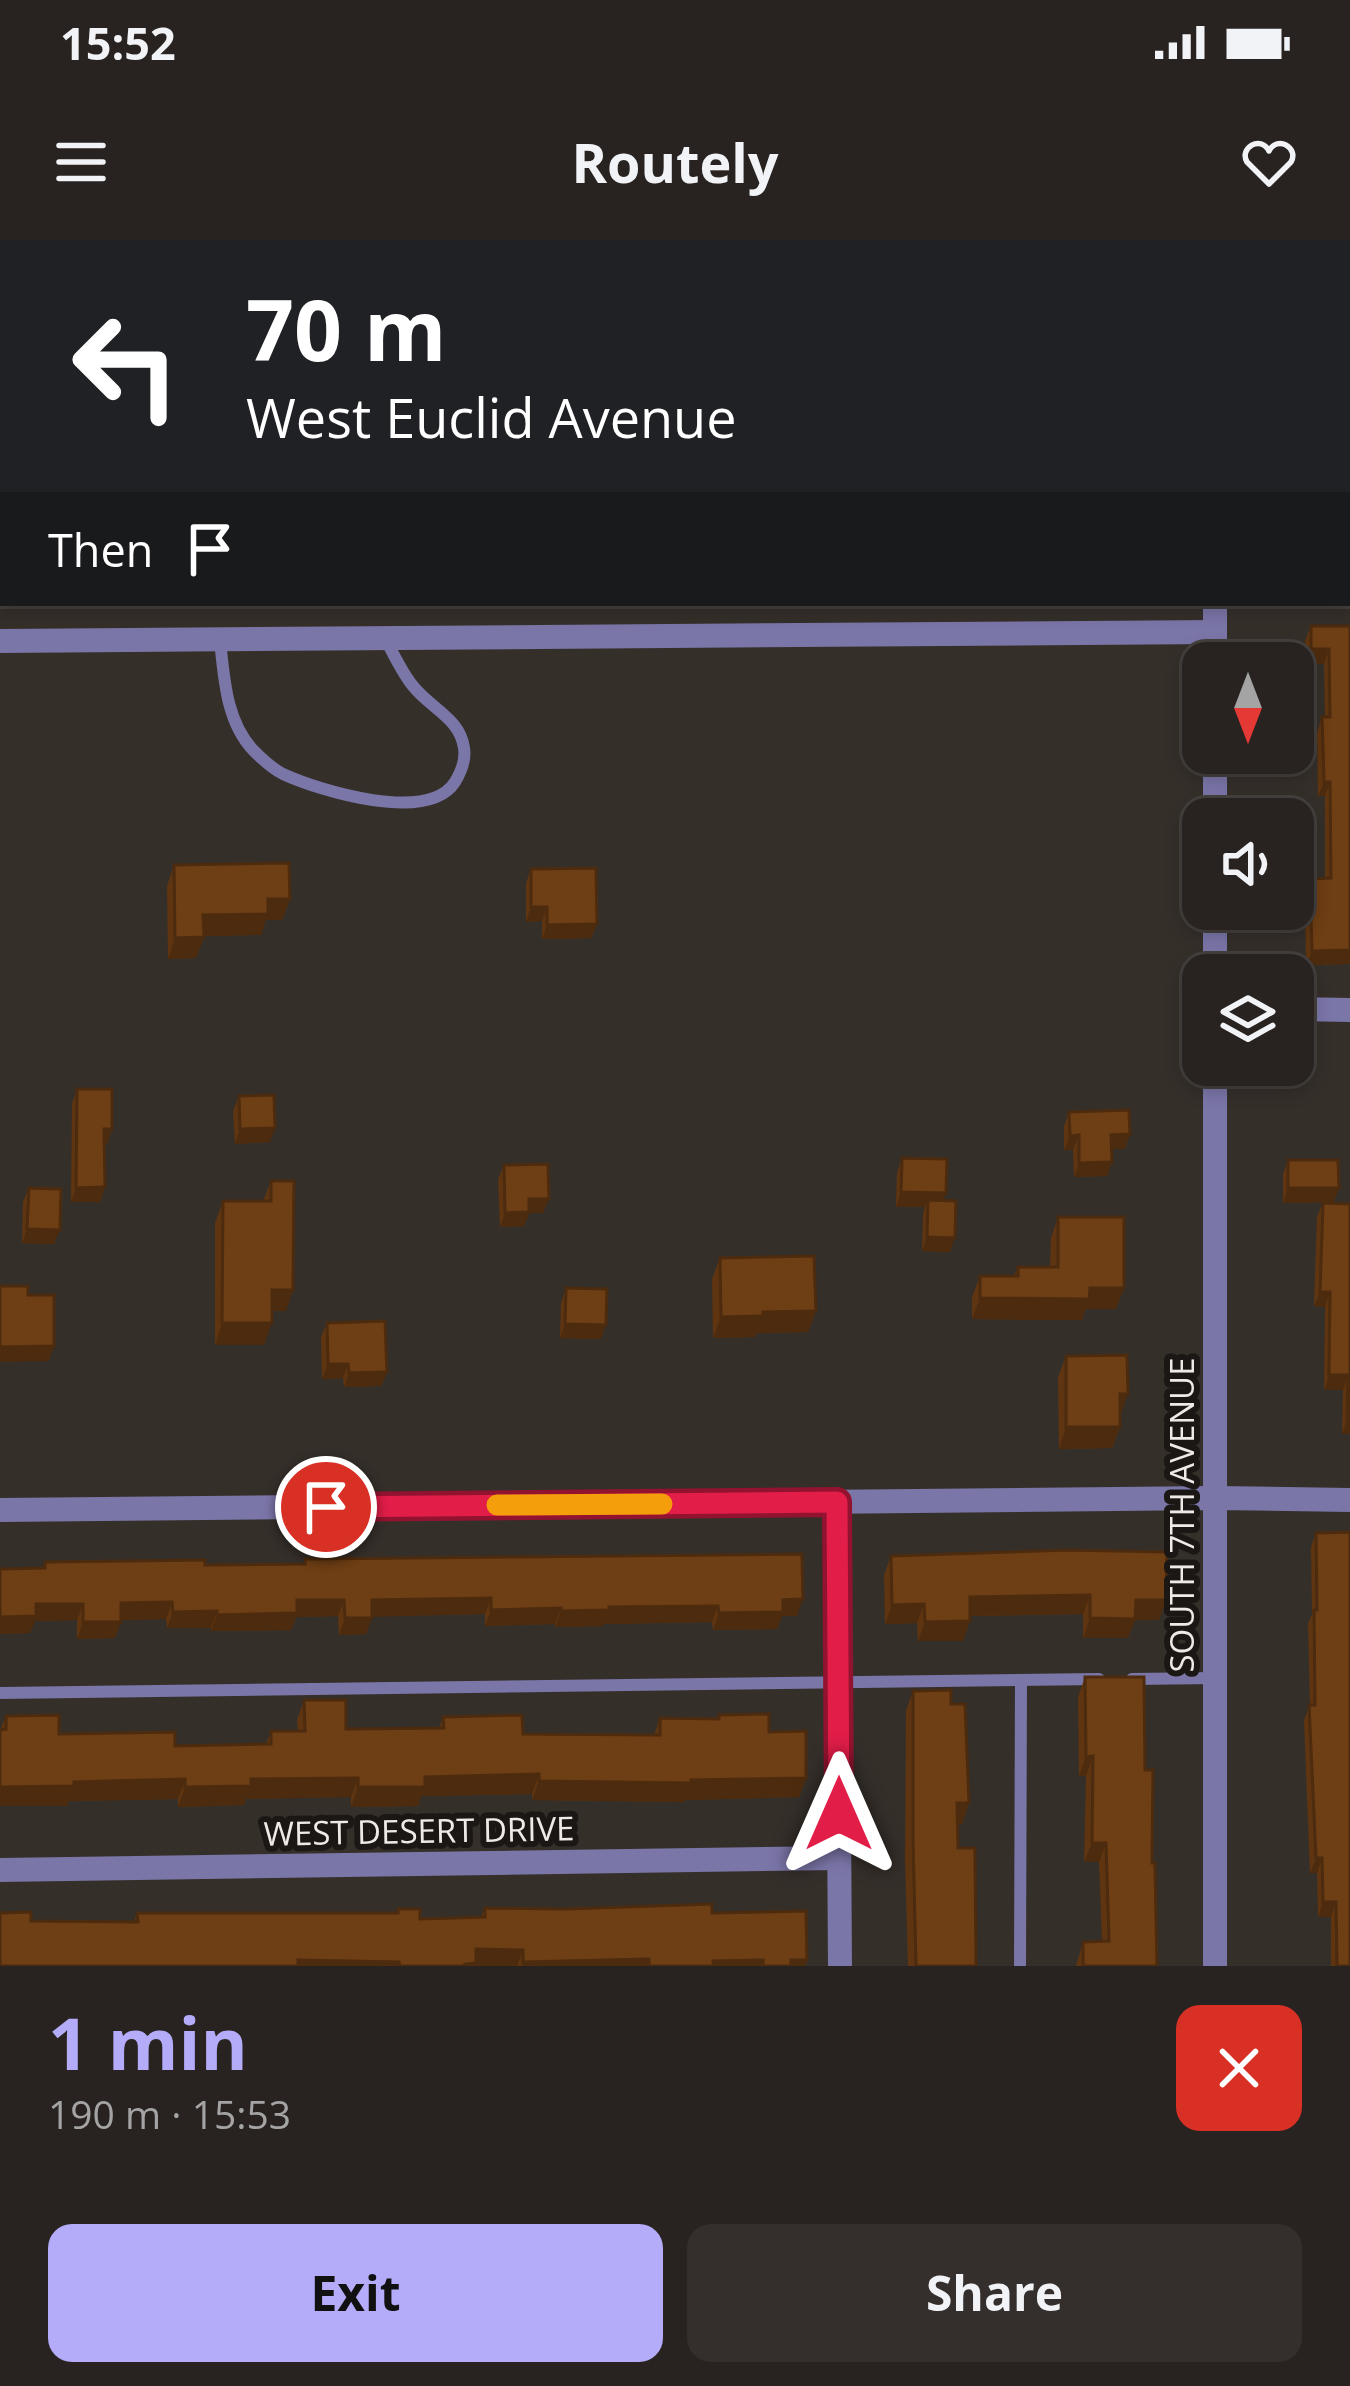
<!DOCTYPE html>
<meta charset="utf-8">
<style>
:root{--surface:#282320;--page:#342f2d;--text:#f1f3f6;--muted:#a5a4a5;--line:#44403e;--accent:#b4acf9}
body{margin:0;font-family:"Open Sans",sans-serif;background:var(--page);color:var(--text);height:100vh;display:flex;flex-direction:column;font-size:45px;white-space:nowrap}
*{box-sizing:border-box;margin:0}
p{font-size:39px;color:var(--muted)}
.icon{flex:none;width:66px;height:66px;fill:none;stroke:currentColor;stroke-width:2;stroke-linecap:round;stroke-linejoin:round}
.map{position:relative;height:1726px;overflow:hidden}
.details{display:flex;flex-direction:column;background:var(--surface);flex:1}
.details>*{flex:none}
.hud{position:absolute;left:0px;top:0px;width:1350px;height:366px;box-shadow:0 6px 18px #0003,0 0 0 3px var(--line);background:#202124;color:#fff;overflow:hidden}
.needle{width:78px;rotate:180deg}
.tools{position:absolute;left:1182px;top:402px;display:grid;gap:24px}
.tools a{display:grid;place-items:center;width:132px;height:132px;border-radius:24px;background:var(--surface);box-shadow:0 6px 18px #0003,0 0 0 3px var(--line);font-size:60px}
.pin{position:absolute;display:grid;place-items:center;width:102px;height:102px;color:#fff;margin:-51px;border:6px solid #fff;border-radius:50%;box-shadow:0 3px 12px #0007}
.me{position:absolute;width:132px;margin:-66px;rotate:0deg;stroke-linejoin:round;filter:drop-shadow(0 0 9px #0008)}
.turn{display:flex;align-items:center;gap:42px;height:252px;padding:0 48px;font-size:54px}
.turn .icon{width:156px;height:156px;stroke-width:2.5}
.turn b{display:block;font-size:84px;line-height:102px}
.then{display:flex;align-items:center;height:114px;padding:0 48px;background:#0003;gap:24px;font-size:45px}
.round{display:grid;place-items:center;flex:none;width:126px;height:126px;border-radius:24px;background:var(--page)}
.overview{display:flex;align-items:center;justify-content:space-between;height:204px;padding:0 48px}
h1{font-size:72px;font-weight:700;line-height:90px;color:var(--accent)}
.button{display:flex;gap:24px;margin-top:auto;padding:24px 48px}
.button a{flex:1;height:138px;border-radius:24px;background:var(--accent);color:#111;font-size:48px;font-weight:700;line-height:138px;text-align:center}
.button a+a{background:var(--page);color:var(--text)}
.status{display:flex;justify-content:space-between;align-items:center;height:84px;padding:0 60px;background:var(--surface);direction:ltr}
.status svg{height:33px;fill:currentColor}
header{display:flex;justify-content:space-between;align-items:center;height:156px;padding:0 48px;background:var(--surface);font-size:54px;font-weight:700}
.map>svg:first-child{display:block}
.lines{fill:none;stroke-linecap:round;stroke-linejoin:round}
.service{stroke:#7b76a8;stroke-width:12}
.minor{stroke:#7b76a8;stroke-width:24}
.tertiary{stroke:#7b76a8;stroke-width:24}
.wall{fill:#5f3511}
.shaded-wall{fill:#4d2b0e}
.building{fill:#6e3e14;stroke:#4d2b0e;stroke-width:3}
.route-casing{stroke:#92132f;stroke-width:30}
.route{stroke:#e11d48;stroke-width:21}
.slow{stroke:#f59e0b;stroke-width:21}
.labels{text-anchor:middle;stroke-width:12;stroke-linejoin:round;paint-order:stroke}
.street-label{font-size:33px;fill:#eeeae7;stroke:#1a1715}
</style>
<div class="status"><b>15:52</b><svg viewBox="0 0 49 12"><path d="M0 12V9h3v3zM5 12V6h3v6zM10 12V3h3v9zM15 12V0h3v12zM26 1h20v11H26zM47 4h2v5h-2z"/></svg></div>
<header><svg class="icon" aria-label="menu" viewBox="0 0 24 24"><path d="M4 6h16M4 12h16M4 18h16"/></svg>Routely<svg class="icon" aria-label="heart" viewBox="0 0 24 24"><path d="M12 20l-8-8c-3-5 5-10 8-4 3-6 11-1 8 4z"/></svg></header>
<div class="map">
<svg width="1350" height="1726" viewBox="0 0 1350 1726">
<rect width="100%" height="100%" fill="#352f2a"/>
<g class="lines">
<!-- service -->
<g class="service">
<path d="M220,400c4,38 6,82 34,111 8,8 19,18 29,23 37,17 145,50 172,8 6,-10 11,-22 9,-34 -4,-30 -34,-40 -51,-62 -11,-13 -19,-32 -28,-47"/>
<path d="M1132,1439l83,-1"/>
<path d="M0,1453l1099,-14"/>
<path d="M1020,1726l1,-286"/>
</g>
<!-- minor -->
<g class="minor">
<path d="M0,401l1215,-9"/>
<path d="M1293,769l57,1"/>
<path d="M837,1262l3,464"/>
<path d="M0,1270l1215,-12 135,2"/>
<path d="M0,1630l839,-12"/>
</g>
<!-- tertiary -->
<g class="tertiary">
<path d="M1209,0v3"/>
<path d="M1215,363v60"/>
<path d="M1215,579v-66"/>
<path d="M1215,735v-66"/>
<path d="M1215,1726v-901"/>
</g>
</g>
<!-- wall -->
<g class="wall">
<path d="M1311,386h39v338l-44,1 -1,-72 5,-14 15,-1v-82h-7l-1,-64 5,-15h3l-1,-53h-18l-1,-23z"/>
<path d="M174,625l116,34 -8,21h-16l-5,15 -57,1 -8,22 -28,1 -1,-73z"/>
<path d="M531,629l66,55 -6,14 -49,1v-18l-16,1v-39z"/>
<path d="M77,849l35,40 -5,15h-3l1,43 -5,15h-29l1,-98z"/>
<path d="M239,856l31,46 -35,2 -2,-33z"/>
<path d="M1069,872l61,22 -5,15h-13v13l-5,14 -33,1 -1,-27h-9v-24z"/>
<path d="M902,918l41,42 7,52 -28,-1 1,-37 2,-7h-29l1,-34z"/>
<path d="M1288,920l46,42 -51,1v-29z"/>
<path d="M504,925l39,48h-14l-5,13 -24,1 -2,-48z"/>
<path d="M271,941l15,130h-14l-8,34h-49v-122l8,-22h40z"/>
<path d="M29,948l25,56 -32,-1 1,-41z"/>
<path d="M1323,963l27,1v230h-8l1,-44h-19l1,-83 -11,-1 3,-89z"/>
<path d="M1058,977l58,92h-31l-3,11 -110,-1v-22l8,-21h34l4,-9h32l1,-29z"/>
<path d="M720,1018l96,53 -8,21 -51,1 -2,4 -42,1 -1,-59z"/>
<path d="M566,1048l35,51 -41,-1 1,-35z"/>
<path d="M327,1083l60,49 -6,14 -37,1 -1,-9 -21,1 -1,-42z"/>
<path d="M1066,1116l54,60v11l-8,21 -53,1 -1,-72z"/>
<path d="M1316,1293l34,433h-19v-49h-13l-1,-44h-7l-6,-153 6,-15 -2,-81 4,-10 -1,-67z"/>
<path d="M1068,1310l91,70h-24l-7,18h-45v-24l-113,2 -7,25h-45l-1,-18 -32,1 -1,-49 7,-19z"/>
<path d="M305,1319l492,57h-15l-5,13 -64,1 -1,-8 -108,2 -1,2 -48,1v-3l-70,2v-12l-113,2 -6,18 -27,1 -1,-19 -42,1 -5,13 -80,1v-3h-44l-1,-9 -45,1 -6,18 -38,1v-19l-42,1 -5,12 -30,1v-65l43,-1 2,-6 160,3 99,-1z"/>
<path d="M1085,1437l60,93 12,196h-81l7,-24 19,-1 -3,-79h-15l2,-86h-7l-1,-79z"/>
<path d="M913,1451l38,13 18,99 -7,21h-4v24l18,118h-68l-3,-106 1,-149z"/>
<path d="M304,1460l42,29 93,-1 4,-11 80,17 131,1 6,-17 58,1 1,-4 50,17 37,46 -7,19 -114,3 -1,2 -152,-2v-6l-111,2 -3,10 -67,1v-10l-105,2 -2,6 -66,2v-8l-109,2 -2,5h-67v-76l6,-14 53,18 116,12 91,-2 5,-13h27l-1,-11z"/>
<path d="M485,1668l227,5 95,47 -2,6h-805l31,-45 103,1 3,-9h259l2,-4 22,10 61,-2z"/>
</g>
<!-- shaded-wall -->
<g class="shaded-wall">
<path d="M1311,409h18l-5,15h-18z"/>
<path d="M1324,542h6l-5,14h-7z"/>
<path d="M268,659h22l-8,21h-16l-5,15 -66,1 8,-21z"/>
<path d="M531,667h16l-5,14 -16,1z"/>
<path d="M597,684l-6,14 -49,1 5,-14z"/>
<path d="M204,697l-8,21 -28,1 7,-21z"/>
<path d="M1350,710v14l-44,1 6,-14z"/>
<path d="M275,888l-5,14 -35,2 5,-15z"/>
<path d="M104,889h8l-5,15h-8z"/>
<path d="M1130,894l-5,15h-19l5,-14z"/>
<path d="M1079,895l-6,15h-9l6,-14z"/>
<path d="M1112,922l-5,14 -33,1 5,-14z"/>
<path d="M105,947l-5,15h-29l5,-14z"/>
<path d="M1288,948h51l-5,14 -51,1z"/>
<path d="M901,952l45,1 -5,15 -13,-8 -3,7h-29z"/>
<path d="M529,959h20l-6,14h-14l-5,13 -24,1 5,-14z"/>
<path d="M27,989l33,1 -6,14 -32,-1z"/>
<path d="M927,997l28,1 -5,14 -28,-1z"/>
<path d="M1090,1048h34l-8,21h-31l-3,11 -110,-1 8,-21z"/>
<path d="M272,1050h21l-7,21h-22z"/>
<path d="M1320,1052h10l-5,15 -11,-1z"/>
<path d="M816,1071l-8,21 -51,1 -2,4 -42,1 8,-21 42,-5z"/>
<path d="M222,1083h50l-8,22h-49z"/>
<path d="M565,1084l41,1 -5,14 -41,-1z"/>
<path d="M54,1106l-5,15 -49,1v-15z"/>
<path d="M328,1124h20l-5,14 -21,1z"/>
<path d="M387,1132l-6,14 -37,1 5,-14z"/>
<path d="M1329,1135h19l-5,15h-19z"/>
<path d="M1120,1154h8l-8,22z"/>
<path d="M1347,1180h3v14h-8z"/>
<path d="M1066,1187h54l-8,21 -53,1z"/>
<path d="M1090,1355l-7,19 -120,2 7,-19z"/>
<path d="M491,1358l-6,16 -119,3 6,-17z"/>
<path d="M803,1359l-6,17h-15l-5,13 -64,1 6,-17 64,-13z"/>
<path d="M297,1360h47l-6,16 -42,1 -5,13 -80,1 6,-16z"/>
<path d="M1136,1360h30l-7,20h-24l-7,18h-45l7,-20z"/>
<path d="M172,1362l-6,17 -51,1 6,-17z"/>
<path d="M36,1364h47l-6,16 -42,1 -5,12 -30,1v-17z"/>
<path d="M924,1364l-7,19 -32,1 7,-19z"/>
<path d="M718,1366l-6,16 -108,2 -1,2 -48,1 6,-16 48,-4z"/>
<path d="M561,1368l-6,16 -70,2 6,-16z"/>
<path d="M217,1371l-6,17h-44l6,-16z"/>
<path d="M345,1378h27l-6,16 -27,1z"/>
<path d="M970,1381l-7,20h-45l7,-19z"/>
<path d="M83,1382h38l-6,16 -38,1z"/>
<path d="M1093,1516l-7,20h-7l7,-19z"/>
<path d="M539,1534l-7,20 -111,2 -3,10 -67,1 7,-20 67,-10z"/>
<path d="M358,1538l-7,19 -105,2 -2,6 -66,2 7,-20 66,-8z"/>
<path d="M806,1538l-7,19 -114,3 -1,2 -152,-2 7,-19z"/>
<path d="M185,1539l-7,20 -109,2 -2,5h-67v-19l74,-5z"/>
<path d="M957,1563h12l-7,21h-12z"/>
<path d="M1092,1603h14l-7,19h-15z"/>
<path d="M1316,1618h6l-5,15h-7z"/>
<path d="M1323,1662h13l-5,15h-13z"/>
<path d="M476,1709l47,1 -6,16h-53z"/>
<path d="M649,1719l-2,7h-126l2,-4z"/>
<path d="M298,1720l101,2 -1,4h-102z"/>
<path d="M763,1720l-2,6h-49l1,-5z"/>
<path d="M791,1720h16l-2,6h-16z"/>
</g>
<!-- building -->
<g class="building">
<rect x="956" y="0" width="47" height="3"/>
<rect x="1062" y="0" width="52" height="3"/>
<path d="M1314,0h36v338h-3v-335h-33z"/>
<path d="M1311,386h39v324l-38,1 -2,-72 21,-1 -1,-96h-6l-2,-65h8l-1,-68h-18z"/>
<path d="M289,623l1,36h-22v15l-65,1 1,22 -29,1 -1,-73z"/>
<path d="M596,628l1,56 -50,1v-18h-16v-38z"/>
<path d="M77,849h35v40h-8l1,58 -29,1z"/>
<path d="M274,855l1,33 -35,1 -1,-33z"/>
<path d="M1129,870l1,24 -19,1 1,27 -33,1v-28l-9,1 -1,-24z"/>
<path d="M902,918l45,1 -1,34 -45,-1z"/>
<path d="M1288,920h50l1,28h-51z"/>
<path d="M548,924l1,35h-20v13l-24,1 -1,-48z"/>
<path d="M271,941h23l-1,109h-21v33h-50l1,-122h48z"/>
<path d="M29,948l32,1 -1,41 -33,-1z"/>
<path d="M928,960l28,1 -1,37 -28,-1z"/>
<path d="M1323,963l27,1v216h-3l1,-45h-19l1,-83h-10z"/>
<path d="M1058,977h66v71h-34l-1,11 -109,-1v-22h38v-9h40z"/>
<path d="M814,1016l2,55 -53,1v4l-42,1 -1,-59z"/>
<path d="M0,1046h28v9h26v51l-54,1z"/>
<path d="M566,1048l41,1 -1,36 -41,-1z"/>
<path d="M385,1081l2,51 -38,1 -1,-9h-20l-1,-41z"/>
<path d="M1127,1115l1,39h-8v33h-54v-71z"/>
<path d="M1350,1292v434h-13l-1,-64h-13l-1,-44h-6l-7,-153h6l-1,-95h3l-1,-77z"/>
<path d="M1068,1310l99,2 -1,48h-30l-1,19 -45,-1v-23l-120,2v24l-45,1 -1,-18 -32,1 -1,-49z"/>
<path d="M802,1314l1,45 -20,1v12l-64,1 -1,-7 -109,1v3l-48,1v-3l-70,2v-12l-119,2v18h-27l-1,-18h-47v13l-80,2v-4l-44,1 -1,-10 -51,1v19h-38v-18h-47v12l-36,1v-48l45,-1v-6l160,-2v5l100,-1v-5z"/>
<path d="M1085,1437h59l1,93h8l-1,93h3l2,103h-74v-24l26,-1 -3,-98h-14l1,-87 -7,1z"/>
<path d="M951,1450v14h14l4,99h-12l1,45h17l1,118h-60l-3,-126v-149z"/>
<path d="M304,1460h42v29l98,-1 -1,-11 79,-2 1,19 137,1v-17l59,1v-4l50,-1v18l37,-1v47l-115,2v3l-152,-2v-7l-114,3v10h-67v-9l-107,1v7l-66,1v-8l-111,3v4l-74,1v-57l6,-1v-13l53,-1v19l116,-2v14l96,-2v-13h34z"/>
<path d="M712,1664v9l94,-2 1,49h-16v6h-28v-6l-50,1 1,5h-65v-7l-126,3v-12l-47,-1v14l-11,1v2h-65l-1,-4 -101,-2v6h-298v-53l31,-1v9l107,1 -1,-9h261v-4h22v10l65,-2v-9l79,1z"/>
</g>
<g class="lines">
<defs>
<path id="route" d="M326,1267l511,-5 2,312"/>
</defs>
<!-- route casing -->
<use href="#route" class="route-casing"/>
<!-- route -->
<use href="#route" class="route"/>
<!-- slow -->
<path class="slow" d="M497,1265l165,-1"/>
</g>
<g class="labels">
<!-- street labels -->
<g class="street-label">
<text transform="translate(1182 1275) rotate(-90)" y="12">SOUTH 7TH AVENUE</text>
<text transform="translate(419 1591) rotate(-1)" y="12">WEST DESERT DRIVE</text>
</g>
</g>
</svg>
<div class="tools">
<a><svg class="needle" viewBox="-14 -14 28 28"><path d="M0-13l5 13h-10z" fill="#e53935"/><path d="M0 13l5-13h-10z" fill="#a5a4a5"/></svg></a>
<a><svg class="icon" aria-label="sound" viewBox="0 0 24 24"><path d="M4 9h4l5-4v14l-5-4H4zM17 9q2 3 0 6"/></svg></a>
<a><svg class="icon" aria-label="layers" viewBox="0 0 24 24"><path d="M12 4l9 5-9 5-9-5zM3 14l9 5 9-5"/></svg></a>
</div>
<div class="pin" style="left:326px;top:1267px;background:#d93025"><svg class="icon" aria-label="arrive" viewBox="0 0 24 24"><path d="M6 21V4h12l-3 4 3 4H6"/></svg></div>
<svg class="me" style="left:839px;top:1574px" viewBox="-20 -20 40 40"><path d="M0-17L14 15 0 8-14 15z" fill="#e11d48" stroke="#fff" stroke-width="4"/></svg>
<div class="hud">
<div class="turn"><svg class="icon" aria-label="left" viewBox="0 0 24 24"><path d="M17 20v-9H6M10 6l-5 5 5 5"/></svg><div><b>70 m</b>West Euclid Avenue</div></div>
<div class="then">Then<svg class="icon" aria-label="arrive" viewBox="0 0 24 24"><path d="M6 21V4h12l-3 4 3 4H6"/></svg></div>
</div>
</div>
<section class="details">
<div class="overview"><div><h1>1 min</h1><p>190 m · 15:53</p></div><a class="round" style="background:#d93025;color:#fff"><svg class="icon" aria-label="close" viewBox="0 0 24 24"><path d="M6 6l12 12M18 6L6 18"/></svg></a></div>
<div class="button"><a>Exit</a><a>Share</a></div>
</section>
